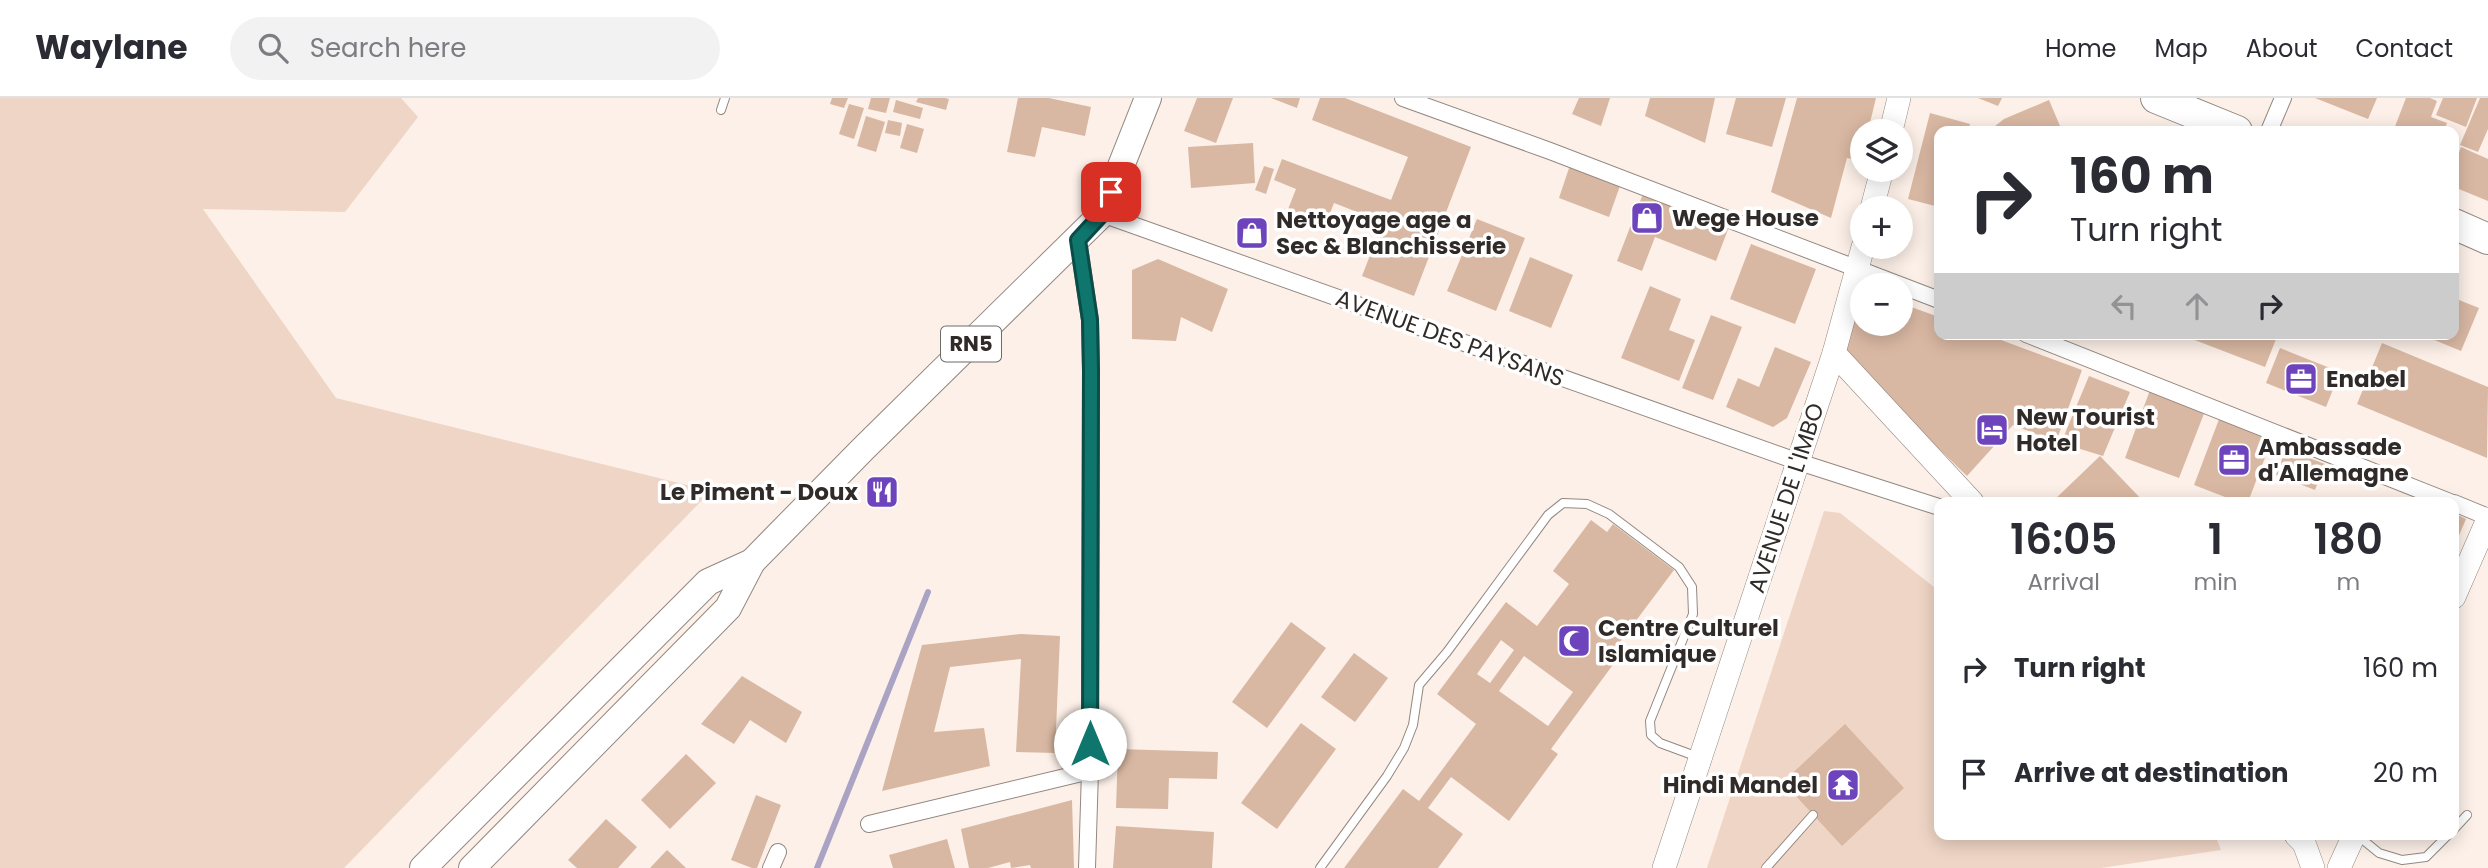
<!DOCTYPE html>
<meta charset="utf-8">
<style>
:root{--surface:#fff;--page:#f2f2f3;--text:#2b2b33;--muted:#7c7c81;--line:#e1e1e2}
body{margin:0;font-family:Poppins,sans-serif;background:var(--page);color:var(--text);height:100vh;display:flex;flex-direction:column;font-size:26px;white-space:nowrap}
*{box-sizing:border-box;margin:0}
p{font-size:23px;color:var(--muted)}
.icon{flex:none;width:38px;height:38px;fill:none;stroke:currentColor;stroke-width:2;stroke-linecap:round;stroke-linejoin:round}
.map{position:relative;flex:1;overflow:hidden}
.panel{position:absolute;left:1934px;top:399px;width:525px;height:343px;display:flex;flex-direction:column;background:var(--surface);border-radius:14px;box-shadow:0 4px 18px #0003}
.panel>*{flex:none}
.top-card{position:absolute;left:1934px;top:28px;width:525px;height:214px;border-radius:14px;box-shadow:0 4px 18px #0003;background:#fff;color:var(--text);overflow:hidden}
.fabs{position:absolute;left:1850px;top:21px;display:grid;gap:14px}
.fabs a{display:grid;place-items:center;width:63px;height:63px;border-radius:50%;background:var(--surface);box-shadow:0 4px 18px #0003;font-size:35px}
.pin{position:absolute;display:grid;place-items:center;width:60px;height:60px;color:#fff;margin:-30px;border-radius:14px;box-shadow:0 4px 10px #0006}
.me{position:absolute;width:77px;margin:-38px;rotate:0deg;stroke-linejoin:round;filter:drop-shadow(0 0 5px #0008)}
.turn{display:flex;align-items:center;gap:24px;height:147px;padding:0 21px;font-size:32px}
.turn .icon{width:91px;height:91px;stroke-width:2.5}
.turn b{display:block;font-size:49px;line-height:60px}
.lanes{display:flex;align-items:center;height:66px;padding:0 21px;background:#0003;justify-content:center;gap:35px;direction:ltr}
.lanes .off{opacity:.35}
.eta{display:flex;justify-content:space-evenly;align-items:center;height:119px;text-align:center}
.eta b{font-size:42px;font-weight:600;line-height:49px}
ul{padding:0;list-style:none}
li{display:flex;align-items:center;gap:21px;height:105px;padding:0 21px}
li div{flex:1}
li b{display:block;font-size:26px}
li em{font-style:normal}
header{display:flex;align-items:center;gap:42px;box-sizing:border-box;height:98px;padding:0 35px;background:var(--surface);border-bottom:2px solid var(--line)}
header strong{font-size:33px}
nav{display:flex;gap:38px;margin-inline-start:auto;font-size:24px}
.search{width:490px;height:63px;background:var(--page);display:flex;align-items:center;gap:18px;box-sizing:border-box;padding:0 24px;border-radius:38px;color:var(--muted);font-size:26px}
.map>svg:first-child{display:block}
.green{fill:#efd5c5}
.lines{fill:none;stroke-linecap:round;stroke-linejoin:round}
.stream{stroke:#aaa3c4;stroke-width:6}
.building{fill:#d9b8a3;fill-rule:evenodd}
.lane-casing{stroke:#938881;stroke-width:10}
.street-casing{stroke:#938881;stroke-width:18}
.secondary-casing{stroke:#938881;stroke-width:24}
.primary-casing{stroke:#938881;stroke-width:28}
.highway-casing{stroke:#938881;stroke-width:32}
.lane{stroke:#fff;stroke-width:8}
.street{stroke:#fff;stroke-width:16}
.secondary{stroke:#fff;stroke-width:23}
.primary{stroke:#fff;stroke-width:26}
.highway{stroke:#fff;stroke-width:30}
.route-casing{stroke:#0a4d48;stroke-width:18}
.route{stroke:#0f766e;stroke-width:12}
.labels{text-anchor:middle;stroke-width:7;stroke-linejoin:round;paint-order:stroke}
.shield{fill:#fff;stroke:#6e6b68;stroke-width:2}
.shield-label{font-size:21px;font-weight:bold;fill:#302b28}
.poi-label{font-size:23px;font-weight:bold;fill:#302b28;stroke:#fff;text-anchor:start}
.street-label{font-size:23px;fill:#302b28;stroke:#fff}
</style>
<header>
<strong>Waylane</strong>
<div class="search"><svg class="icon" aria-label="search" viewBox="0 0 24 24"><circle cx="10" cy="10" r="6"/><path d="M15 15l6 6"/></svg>Search here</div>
<nav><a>Home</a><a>Map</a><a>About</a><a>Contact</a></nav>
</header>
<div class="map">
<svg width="2488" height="770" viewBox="0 0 2488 770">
<rect width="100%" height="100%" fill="#fcf0e8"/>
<!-- green -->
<g class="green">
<path d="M0,0h401l17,19 -73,95 -142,-3 133,189 375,93 -367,377h-344z"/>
<path d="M1824,413l16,2 99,78v244h276l6,15 -120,18h-394z"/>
</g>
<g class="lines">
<!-- stream -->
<path class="stream" d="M817,770l111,-276"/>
</g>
<!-- building -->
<g class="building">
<path d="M832,0h16l-4,10 -14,-4z"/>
<path d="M871,0h19l-4,15 -18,-4z"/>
<path d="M918,0h27l4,1 -3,11 -30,-8z"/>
<path d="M1018,0h31l42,9 -6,29 -43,-9 -7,30 -28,-5z"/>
<path d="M1197,0h36l-17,45 -32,-12z"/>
<path d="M1271,0h29l-3,10z"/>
<path d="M1320,0h25l126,49 -57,149 -52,-20 21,-54 -49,-19 -11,28 -38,-14 11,-28 -22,-9 8,-21 109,41 17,-43 -96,-37z"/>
<path d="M1579,0h31l-9,28 -29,-12z"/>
<path d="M1650,0h65l-10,45 -60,-27z"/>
<path d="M1736,0h50l-14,49 -46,-13z"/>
<path d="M1797,0h79l-8,33h-6l-1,30 -14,-3 -16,60 -60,-26z"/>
<path d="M1978,0h24l-4,8z"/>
<path d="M2315,0h62l-9,21z"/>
<path d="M2406,0h24l7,3 -6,16 16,6 -3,8h-44l-6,-2z"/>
<path d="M2443,0h34l-11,29 -30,-12z"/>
<path d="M2480,0h8v31l-10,23 -18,-7z"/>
<path d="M896,2l27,8 -3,11 -27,-7z"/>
<path d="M2049,2l11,26 13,5 -83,-1 14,-11z"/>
<path d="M849,6l15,4 -10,31 -15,-5z"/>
<path d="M1930,15l40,11 -2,7h-29v76l-31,-8z"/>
<path d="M866,18l19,6 -9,30 -19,-6z"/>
<path d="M888,22l14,3 -2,13 -15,-3z"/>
<path d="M907,26l17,5 -7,24 -17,-5z"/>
<path d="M1253,45l2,40 -64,5 -3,-41z"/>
<path d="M2461,49l27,12v42l-34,-14v-21z"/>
<path d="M1570,67l51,18 -12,34 -50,-19z"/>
<path d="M1264,68l10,3 -8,25 -11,-4z"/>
<path d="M1646,88l86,33 -16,42 -61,-24 -13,34 -25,-10z"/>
<path d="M1477,121l48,19 -29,73 -49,-20z"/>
<path d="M1751,146l65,25 -21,55 -65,-25z"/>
<path d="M1530,159l43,18 -22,53 -42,-17z"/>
<path d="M1158,161l70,30 -16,43 -31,-15 -5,24 -44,-2v-69z"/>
<path d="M1650,188l31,13 -12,31 26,10 -16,41 -58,-23z"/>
<path d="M1862,199v27h38v-21l39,14v17h46l97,36 -26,72 -43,-17 -46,51 -118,-114 -12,-30 15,-28z"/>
<path d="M2454,200l25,10 -18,43 -41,-17h34z"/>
<path d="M1711,217l31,12 -29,73 -31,-12z"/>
<path d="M2179,236h99l-13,33z"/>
<path d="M2382,245l106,44 -1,71 -130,-54z"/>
<path d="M1775,249l36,15 -24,56 -14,9 -47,-20 12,-29 21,9z"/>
<path d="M2280,250l60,24 -14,35 -60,-24z"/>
<path d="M2089,278l41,16 -27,64 -42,-13z"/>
<path d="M2150,292l55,21 -26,67 -54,-20z"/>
<path d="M2221,316l53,20 -26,68h-10l-44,-17z"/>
<path d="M2286,351l39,15 -10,26 -39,-15z"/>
<path d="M2100,358l44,46h-92z"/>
<path d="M2454,415l12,6 -12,28z"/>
<path d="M1591,422l16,12 6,-8 61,46 -57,76 6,5 -72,98 7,5 -49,67 -58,-44 -23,31 35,26 -25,34h-94l59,-79 16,12 57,-77 -39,-30 69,-92 31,24 32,-42 -16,-13zM1501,542l13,10 -24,33 -13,-9zM1524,558l49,36 -25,34 -49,-35z"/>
<path d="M1291,524l35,26 -59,80 -35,-26z"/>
<path d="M1021,536l39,2 -5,117 -39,-1 5,-93 -71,8 -16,65 50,-4 6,38 -108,25 40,-146z"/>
<path d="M1354,555l34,25 -33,44 -34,-25z"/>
<path d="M742,578l60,36 -16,31 -36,-23 -16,24 -33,-20z"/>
<path d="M1301,625l35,26 -59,80 -36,-26z"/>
<path d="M1845,626l59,64 -62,58 -59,-64z"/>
<path d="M1118,651l100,3 -1,27 -48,-1 -1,31 -52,-1z"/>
<path d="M686,656l30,29 -46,46 -29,-29z"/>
<path d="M756,697l25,10 -24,63h-5l-21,-8z"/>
<path d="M1072,702l2,68h-43l-1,-3 -19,3 -1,-6 -22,6h-19l-8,-39z"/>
<path d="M606,721l31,28 -19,21h-41l-9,-8z"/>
<path d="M1116,728l98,6 -2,36h-99z"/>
<path d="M947,741l8,29h-62l-4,-13z"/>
<path d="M667,752l19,18h-36z"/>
</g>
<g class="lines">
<defs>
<g id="lane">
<path d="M721,12l4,-12"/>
<path d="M2454,731l13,-14"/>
<path d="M2357,737l22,18 23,7 24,-3 22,-22"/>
<path d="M1320,770l67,-92 17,-28 9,-23 6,-40 28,-33 101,-137 15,-12 24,1 22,10 70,53 13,20 1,27 -43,107 1,14 9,8 38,14"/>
<path d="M1766,770l47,-53"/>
</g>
<g id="street">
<path d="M1403,0l147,53 389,149"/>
<path d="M2269,33l14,-33"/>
<path d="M1102,116l697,248 140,45"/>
<path d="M1078,142l12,80 1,51 -1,400 -3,97"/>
<path d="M2026,236l424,168"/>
<path d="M2454,405l34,14"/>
<path d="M869,726l221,-53"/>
<path d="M771,770l7,-16"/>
</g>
<g id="secondary">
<path d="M1891,33l8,-33"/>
<path d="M1872,110l10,-38"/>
<path d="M1834,255l138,149"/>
<path d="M2454,499l34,-78"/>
<path d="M2296,737l8,8 9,25"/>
<path d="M1664,770l170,-515 29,-106"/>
<path d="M2339,770l15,-33"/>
</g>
<g id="primary">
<path d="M423,770l285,-286 44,-20"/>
<path d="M472,770l256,-260 24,-46 111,-113 239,-235 46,-116"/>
</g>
<g id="highway">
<path d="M2156,0l81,33"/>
<path d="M2454,126l34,15"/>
</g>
</defs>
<!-- lane casing -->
<use href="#lane" class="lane-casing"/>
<!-- street casing -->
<use href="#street" class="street-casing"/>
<!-- secondary casing -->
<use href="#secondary" class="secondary-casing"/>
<!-- primary casing -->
<use href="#primary" class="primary-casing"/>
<!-- highway casing -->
<use href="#highway" class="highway-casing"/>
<!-- lane -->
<use href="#lane" class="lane"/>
<!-- street -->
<use href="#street" class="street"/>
<!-- secondary -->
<use href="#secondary" class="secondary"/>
<!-- primary -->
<use href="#primary" class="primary"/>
<!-- highway -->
<use href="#highway" class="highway"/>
</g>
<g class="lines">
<defs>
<path id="route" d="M1090,646l1,-373 -1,-51 -12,-80 24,-26 9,-22"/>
</defs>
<!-- route casing -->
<use href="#route" class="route-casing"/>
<!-- route -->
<use href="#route" class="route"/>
</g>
<!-- icons -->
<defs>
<symbol id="shop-square" viewBox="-11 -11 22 22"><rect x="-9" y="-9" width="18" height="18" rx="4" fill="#6d44bc" stroke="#fff"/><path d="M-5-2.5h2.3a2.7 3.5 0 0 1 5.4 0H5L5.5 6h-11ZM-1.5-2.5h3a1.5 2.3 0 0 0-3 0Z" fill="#fff"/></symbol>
<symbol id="office-square" viewBox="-11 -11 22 22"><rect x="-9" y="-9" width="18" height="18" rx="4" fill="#6d44bc" stroke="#fff"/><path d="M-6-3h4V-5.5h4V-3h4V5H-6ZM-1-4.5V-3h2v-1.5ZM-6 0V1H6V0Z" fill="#fff"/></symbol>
<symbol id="hotel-square" viewBox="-11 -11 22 22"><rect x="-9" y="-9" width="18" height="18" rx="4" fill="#6d44bc" stroke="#fff"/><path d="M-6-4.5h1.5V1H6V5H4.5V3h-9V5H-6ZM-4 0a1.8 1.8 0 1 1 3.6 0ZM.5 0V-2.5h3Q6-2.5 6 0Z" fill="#fff"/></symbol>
<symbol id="restaurant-square" viewBox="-11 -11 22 22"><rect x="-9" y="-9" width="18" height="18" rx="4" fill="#6d44bc" stroke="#fff"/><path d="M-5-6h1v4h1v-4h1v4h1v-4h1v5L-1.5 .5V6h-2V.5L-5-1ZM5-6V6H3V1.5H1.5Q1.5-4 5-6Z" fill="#fff"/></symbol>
<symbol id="mosque-square" viewBox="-11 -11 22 22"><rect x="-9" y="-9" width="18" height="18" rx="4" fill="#6d44bc" stroke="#fff"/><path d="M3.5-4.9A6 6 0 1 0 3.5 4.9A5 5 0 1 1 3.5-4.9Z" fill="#fff"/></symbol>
<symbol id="temple-square" viewBox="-11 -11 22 22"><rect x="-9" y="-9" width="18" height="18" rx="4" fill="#6d44bc" stroke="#fff"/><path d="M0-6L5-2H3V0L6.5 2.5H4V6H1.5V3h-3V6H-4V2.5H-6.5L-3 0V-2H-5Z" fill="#fff"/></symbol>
</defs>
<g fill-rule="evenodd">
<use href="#shop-square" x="1628" y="101" width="38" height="38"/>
<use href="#shop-square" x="1233" y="116" width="38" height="38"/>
<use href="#office-square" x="2282" y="262" width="38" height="38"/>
<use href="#hotel-square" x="1973" y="313" width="38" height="38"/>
<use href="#office-square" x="2215" y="343" width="38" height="38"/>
<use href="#restaurant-square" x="863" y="375" width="38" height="38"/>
<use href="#mosque-square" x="1555" y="524" width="38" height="38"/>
<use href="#temple-square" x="1824" y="668" width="38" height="38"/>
</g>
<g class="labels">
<!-- shield labels -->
<rect class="shield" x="941" y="228.5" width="60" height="35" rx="5"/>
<g class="shield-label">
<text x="971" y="253">RN5</text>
</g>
<!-- poi labels -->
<g class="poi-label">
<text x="1672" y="128">Wege House</text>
<text x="1276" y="130">Nettoyage age a<tspan x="1276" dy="26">Sec &amp; Blanchisserie</tspan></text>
<text x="2326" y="289">Enabel</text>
<text x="2016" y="327">New Tourist<tspan x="2016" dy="26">Hotel</tspan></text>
<text x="2258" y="357">Ambassade<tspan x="2258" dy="26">d'Allemagne</tspan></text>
<text x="858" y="402" text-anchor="end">Le Piment - Doux</text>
<text x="1598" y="538">Centre Culturel<tspan x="1598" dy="26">Islamique</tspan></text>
<text x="1818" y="695" text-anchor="end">Hindi Mandel</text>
</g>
<!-- street labels -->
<g class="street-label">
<text transform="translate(1450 240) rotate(20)" y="8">AVENUE DES PAYSANS</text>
<text transform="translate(1786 400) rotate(-72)" y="8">AVENUE DE L'IMBO</text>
</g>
</g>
</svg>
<div class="fabs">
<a><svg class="icon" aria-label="layers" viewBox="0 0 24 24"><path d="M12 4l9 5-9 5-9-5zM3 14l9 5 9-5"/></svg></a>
<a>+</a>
<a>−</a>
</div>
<div class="pin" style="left:1111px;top:94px;background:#d93025"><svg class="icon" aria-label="arrive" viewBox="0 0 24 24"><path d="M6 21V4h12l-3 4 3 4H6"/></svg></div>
<svg class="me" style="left:1090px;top:646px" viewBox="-20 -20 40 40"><circle r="19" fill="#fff"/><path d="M0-13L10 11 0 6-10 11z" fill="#0f766e"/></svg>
<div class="top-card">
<div class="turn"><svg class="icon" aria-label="right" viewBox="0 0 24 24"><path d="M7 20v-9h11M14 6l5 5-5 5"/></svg><div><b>160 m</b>Turn right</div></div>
<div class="lanes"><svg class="icon off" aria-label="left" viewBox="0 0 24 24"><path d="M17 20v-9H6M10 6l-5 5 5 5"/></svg><svg class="icon off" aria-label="ahead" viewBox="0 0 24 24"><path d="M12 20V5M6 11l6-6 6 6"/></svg><svg class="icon" aria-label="right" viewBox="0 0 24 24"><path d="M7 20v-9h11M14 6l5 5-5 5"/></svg></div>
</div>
<section class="panel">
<div class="eta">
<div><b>16:05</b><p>Arrival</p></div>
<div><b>1</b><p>min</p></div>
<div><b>180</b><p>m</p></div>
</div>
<ul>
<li><svg class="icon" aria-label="right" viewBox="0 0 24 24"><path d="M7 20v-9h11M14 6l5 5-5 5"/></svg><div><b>Turn right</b></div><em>160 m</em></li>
<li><svg class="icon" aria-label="arrive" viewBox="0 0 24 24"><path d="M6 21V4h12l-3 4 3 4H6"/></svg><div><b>Arrive at destination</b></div><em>20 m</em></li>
</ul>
</section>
</div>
